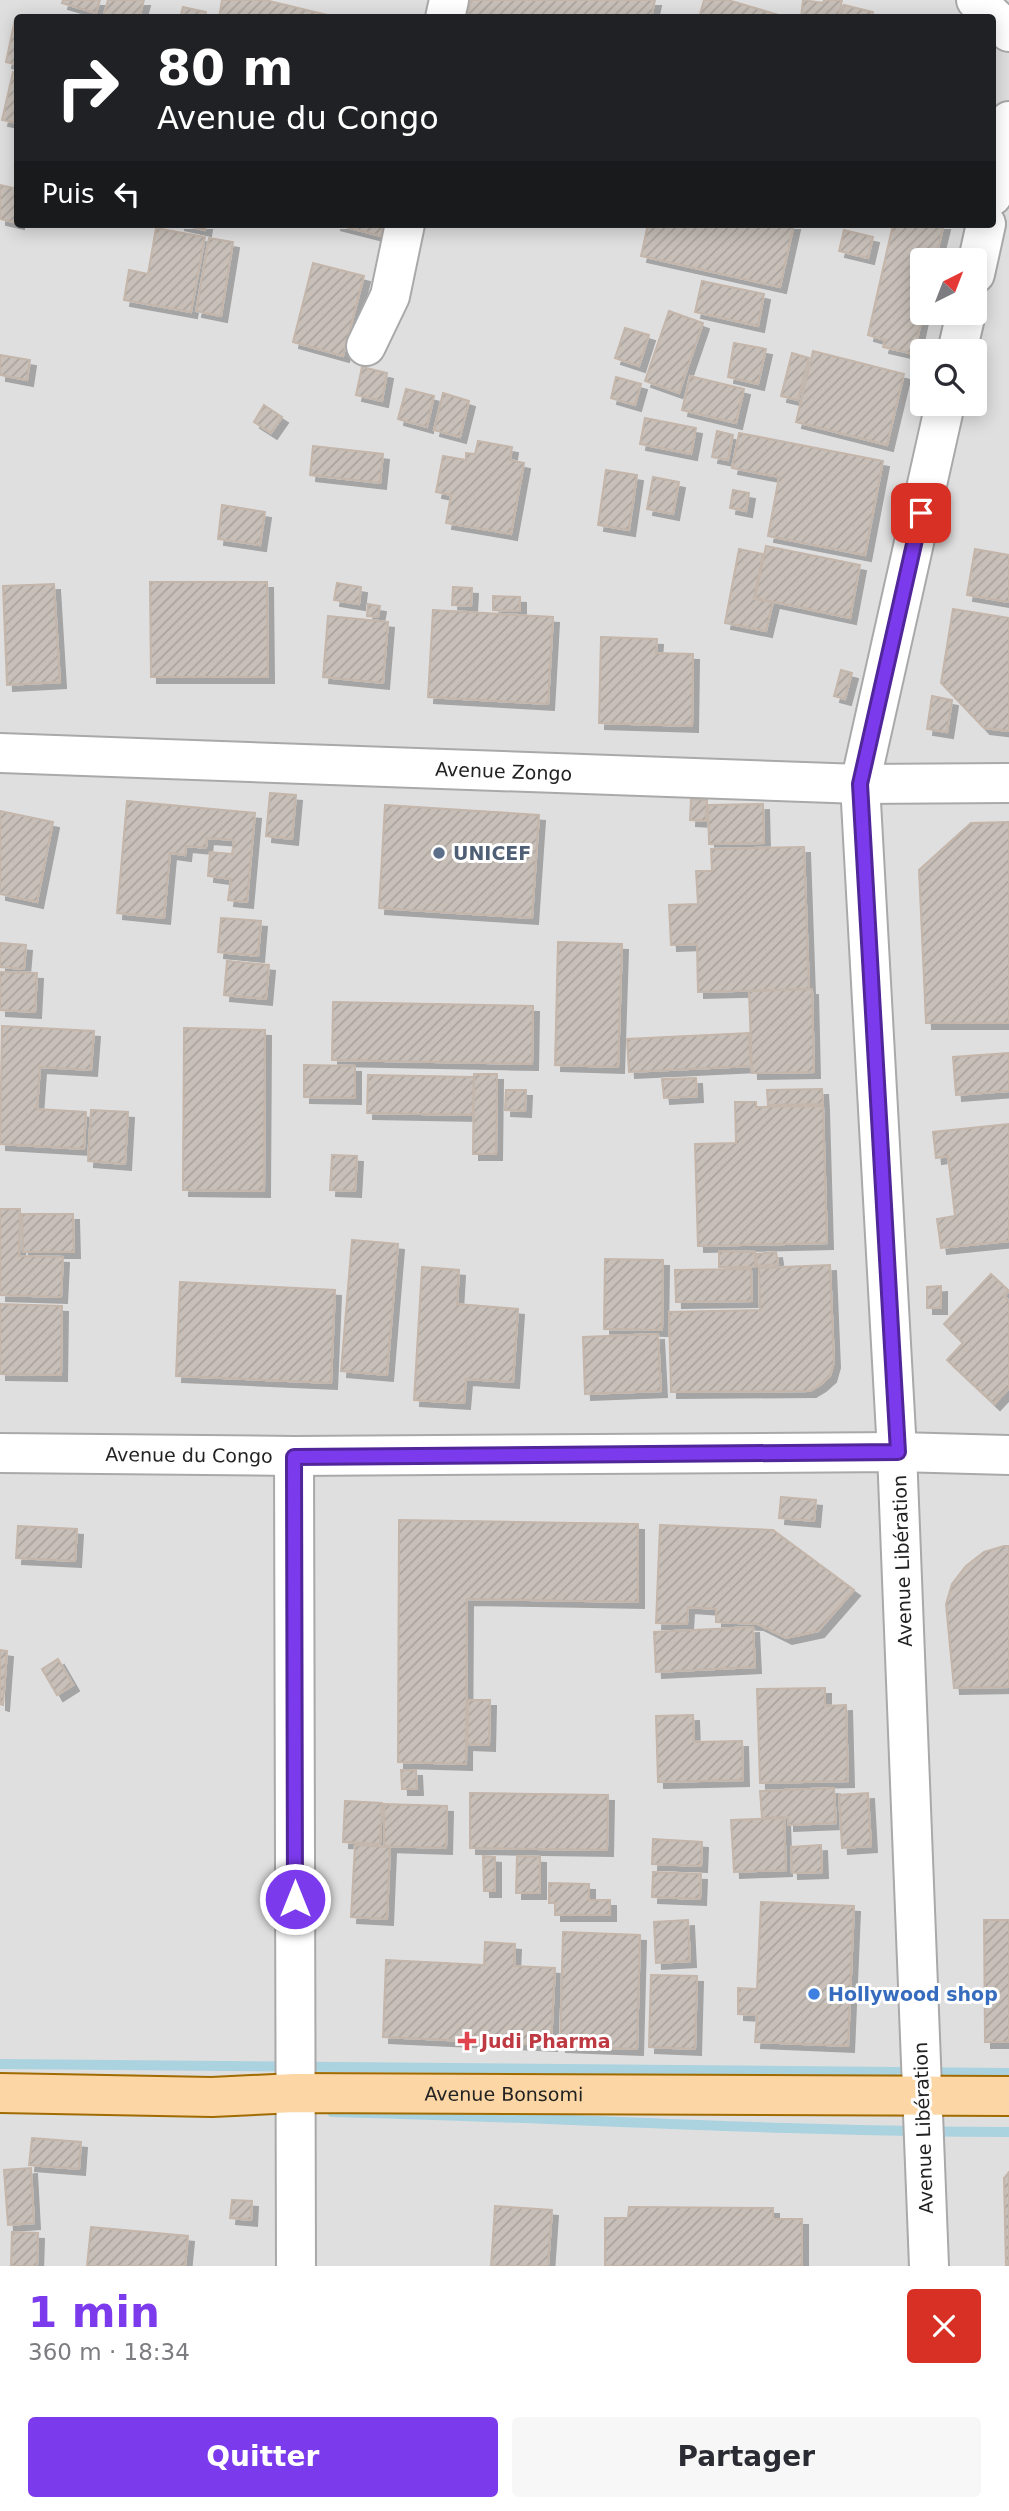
<!DOCTYPE html>
<html lang="fr">
<meta charset="utf-8">
<style>
:root{--surface:#fff;--page:#f7f7f7;--text:#2b2b33;--muted:#7c7c81;--accent:#7c3aed}
body{margin:0;font-family:"DejaVu Sans",sans-serif;background:var(--page);color:var(--text);height:100vh;display:flex;flex-direction:column;font-size:26px;white-space:nowrap}
*{box-sizing:border-box;margin:0}
p{font-size:23px;color:var(--muted)}
.icon{flex:none;width:38px;height:38px;fill:none;stroke:currentColor;stroke-width:2;stroke-linecap:round;stroke-linejoin:round}
.map{position:relative;height:2266px;overflow:hidden}
.side{display:flex;flex-direction:column;background:var(--surface);flex:1}
.side>*{flex:none}
.hud{position:absolute;left:14px;top:14px;width:982px;height:214px;border-radius:7px;box-shadow:0 4px 18px #0003;background:#202124;color:#fff;overflow:hidden}
.needle{width:46px;rotate:42deg}
.controls{position:absolute;left:910px;top:248px;display:grid;gap:14px}
.controls a{display:grid;place-items:center;width:77px;height:77px;border-radius:7px;background:var(--surface);box-shadow:0 4px 18px #0003;font-size:35px}
.pin{position:absolute;display:grid;place-items:center;width:60px;height:60px;color:#fff;margin:-30px;border-radius:14px;box-shadow:0 4px 10px #0006}
.me{position:absolute;width:77px;margin:-38px;rotate:0deg;stroke-linejoin:round;filter:drop-shadow(0 0 5px #0008)}
.turn{display:flex;align-items:center;gap:24px;height:147px;padding:0 28px;font-size:32px}
.turn .icon{width:91px;height:91px;stroke-width:2.5}
.turn b{display:block;font-size:49px;line-height:60px}
.then{display:flex;align-items:center;height:66px;padding:0 28px;background:#0003;gap:14px;font-size:26px}
.round{display:grid;place-items:center;flex:none;width:74px;height:74px;border-radius:7px;background:var(--page)}
.summary{display:flex;align-items:center;justify-content:space-between;height:119px;padding:0 28px}
h1{font-size:42px;font-weight:600;line-height:52px;color:var(--accent)}
.cta{display:flex;gap:14px;margin-top:auto;padding:14px 28px}
.cta a{flex:1;height:80px;border-radius:7px;background:var(--accent);color:#fff;font-size:28px;font-weight:600;line-height:80px;text-align:center}
.cta a+a{background:var(--page);color:var(--text)}
.map>svg:first-child{display:block}
.residential{fill:#e0dfdf;fill-rule:evenodd}
.lines{fill:none;stroke-linecap:round;stroke-linejoin:round}
.stream{stroke:#aad3df;stroke-width:10}
.building{fill:url(#building-hatch);stroke:#c4b6ab;stroke-width:2;filter:url(#shadow)}
.minor-casing{stroke:#a9a9a9;stroke-width:42}
.tertiary-casing{stroke:#a9a9a9;stroke-width:42}
.primary-casing{stroke:#a06b00;stroke-width:42}
.minor{stroke:#fff;stroke-width:38}
.tertiary{stroke:#fff;stroke-width:38}
.primary{stroke:#fcd6a4;stroke-width:38}
.route-casing{stroke:#51269a;stroke-width:18}
.route{stroke:#7c3aed;stroke-width:12}
.service-dot{fill:#5c6f8a;stroke:#fff;stroke-width:2.5}
.shop-dot{fill:#3f7fe0;stroke:#fff;stroke-width:2.5}
.health-dot{fill:#e0444e;stroke:#fff;stroke-width:2.5}
.labels{text-anchor:middle;stroke-width:6;stroke-linejoin:round;paint-order:stroke}
.street-label{font-size:19px;fill:#222;stroke:#fff}
.service-label{font-size:19px;font-weight:bold;fill:#4e5e75;stroke:#fff;text-anchor:start}
.shop-label{font-size:19px;font-weight:bold;fill:#366cbe;stroke:#fff;text-anchor:start}
.health-label{font-size:19px;font-weight:bold;fill:#be3a42;stroke:#fff;text-anchor:start}
</style>
<div class="map">
<svg width="1009" height="2266" viewBox="0 0 1009 2266">
<defs>
<pattern id="building-hatch" width="6" height="6" patternUnits="userSpaceOnUse" patternTransform="scale(1.75)"><rect width="6" height="6" fill="#c7bfb8"/><path d="M-1 1l2-2M0 6l6-6M5 7l2-2" fill="none" stroke="#aba49e"/></pattern>
<filter id="shadow"><feDropShadow dx="6" dy="6" stdDeviation="0" flood-color="#0004"/></filter>
</defs>
<rect width="100%" height="100%" fill="#f2efe9"/>
<!-- residential -->
<path class="residential" d="M0,0h1009v2266h-1009zM18,18h974v206h-974zM922,261h53v52h-53zM922,352h53v52h-53z"/>
<g class="lines">
<!-- stream -->
<g class="stream">
<path d="M0,2064l1009,9"/>
<path d="M332,2112c225,5 451,20 677,20"/>
</g>
</g>
<!-- building -->
<g class="building">
<path d="M63,0h37l-4,13 -34,-10z"/>
<path d="M108,0h36l-5,18h-36z"/>
<path d="M222,0h43l75,18h-121z"/>
<path d="M471,0h184l-4,18h-184z"/>
<path d="M704,0h24l61,18h-90z"/>
<path d="M803,0l20,3 1,-3h18l-4,18h-37z"/>
<path d="M844,5l29,7 -1,6h-31z"/>
<path d="M183,7l23,5 -1,6h-25z"/>
<path d="M15,19h3v46l-12,-3z"/>
<path d="M13,72l5,1v50l-16,-3z"/>
<path d="M0,185l18,4v34l-18,-4z"/>
<path d="M178,224h28l-1,6z"/>
<path d="M334,224h49l-2,12z"/>
<path d="M648,224h146l-14,63 -139,-31z"/>
<path d="M893,224h51l-9,37h-13l1,52 -9,41 -31,-7 2,-7 -17,-5z"/>
<path d="M156,228l49,9 -14,75 -67,-12 5,-30 19,4z"/>
<path d="M844,230l29,7 -5,21 -29,-7z"/>
<path d="M209,238l24,4 -12,74 -25,-5z"/>
<path d="M313,263l51,13 -21,80 -50,-14z"/>
<path d="M702,281l62,13 -6,32 -63,-14z"/>
<path d="M669,311l34,12 -24,70 -34,-12z"/>
<path d="M625,328l24,7 -10,31 -24,-8z"/>
<path d="M734,343l32,6 -8,35 -30,-7z"/>
<path d="M813,351l91,23 -17,71 -91,-23z"/>
<path d="M792,353l17,5 -11,42 -17,-4z"/>
<path d="M0,355l30,5 -3,20 -27,-5z"/>
<path d="M362,367l25,6 -5,28 -26,-6z"/>
<path d="M690,376l54,13 -8,34 -54,-13z"/>
<path d="M616,377l25,7 -6,21 -24,-7z"/>
<path d="M406,389l28,7 -7,31 -29,-8z"/>
<path d="M443,393l26,8 -9,36 -26,-7z"/>
<path d="M264,405l18,12 -11,16 -17,-11z"/>
<path d="M645,418l51,10 -5,26 -51,-10z"/>
<path d="M717,431l16,4 -5,25 -16,-3z"/>
<path d="M739,433l144,28 -18,94 -97,-19 11,-59 -47,-9z"/>
<path d="M478,441l34,6 -2,13 14,3 -13,71 -65,-11 5,-28 -15,-3 7,-36 23,4v-7l9,1z"/>
<path d="M313,446l70,8 -3,29 -70,-8z"/>
<path d="M606,470l31,5 -8,55 -31,-5z"/>
<path d="M653,477l26,5 -6,32 -26,-5z"/>
<path d="M733,490l16,3 -3,18 -16,-3z"/>
<path d="M222,505l43,7 -5,33 -42,-6z"/>
<path d="M766,546l94,19 -10,53 -95,-20z"/>
<path d="M739,549l24,5 -9,45 19,3 -7,29 -41,-8z"/>
<path d="M975,549l34,6v47l-42,-7z"/>
<path d="M150,582h117l1,95h-117z"/>
<path d="M337,583l24,4 -2,17 -25,-4z"/>
<path d="M54,584l6,98 -53,3 -4,-99z"/>
<path d="M453,587l19,1 -1,18 -19,-1z"/>
<path d="M493,596l27,1v14l-27,-1z"/>
<path d="M368,604l12,2 -2,11 -11,-1z"/>
<path d="M953,609l56,9v113l-25,-3 -43,-45z"/>
<path d="M433,610l120,7 -5,87 -120,-7z"/>
<path d="M328,616l60,6 -5,61 -60,-6z"/>
<path d="M601,637l56,2 -1,14 37,1 -1,72 -93,-3z"/>
<path d="M841,670l11,3 -7,26 -11,-3z"/>
<path d="M932,696l20,4 -5,32 -20,-3z"/>
<path d="M270,793l26,2 -4,44 -26,-3z"/>
<path d="M691,799l16,1 -1,21 -16,-1z"/>
<path d="M127,801l128,12 -8,89 -19,-2 3,-21 -23,-3 2,-24 22,2 2,-14 -27,-2 -1,10 -20,-2 -1,9 -15,-2 -6,65 -47,-5z"/>
<path d="M763,804l1,39 -55,1 -1,-39z"/>
<path d="M385,805l154,10 -7,103 -153,-10z"/>
<path d="M0,811l53,11 -16,80 -37,-8z"/>
<path d="M1009,822v201h-83l-7,-153 52,-47z"/>
<path d="M804,847l5,142 -111,3 -1,-48 -26,1 -2,-40 29,-1 -2,-33h16l-1,-22z"/>
<path d="M221,918l40,3 -3,35 -40,-4z"/>
<path d="M558,942l64,2 -4,123 -63,-2z"/>
<path d="M0,943l26,2 -2,24 -24,-2z"/>
<path d="M227,961l42,4 -3,34 -42,-4z"/>
<path d="M0,972l37,1 -2,39 -35,-2z"/>
<path d="M812,989l2,83 -62,1 -3,-82z"/>
<path d="M333,1002l200,4 -1,58 -200,-4z"/>
<path d="M2,1026l92,5 -3,39 -51,-3 -3,42 49,3 -2,37 -84,-5z"/>
<path d="M184,1028l81,2 -1,161 -81,-1z"/>
<path d="M749,1033l2,33 -122,6 -2,-33z"/>
<path d="M1009,1053v38l-53,4 -3,-38z"/>
<path d="M304,1065l51,1v32l-51,-1z"/>
<path d="M474,1074h23l-1,80h-23z"/>
<path d="M368,1075l106,2 -1,38 -106,-2z"/>
<path d="M696,1078l1,18 -33,2 -2,-19z"/>
<path d="M822,1089l1,15 -55,1 -1,-15z"/>
<path d="M506,1090h20l-1,21 -20,-1z"/>
<path d="M735,1102h21v5l67,-1 4,137 -129,3 -3,-102 41,-1z"/>
<path d="M91,1110l37,2 -3,52 -37,-3z"/>
<path d="M1009,1124v117l-68,7 -4,-29 18,-3 -7,-60 -12,2 -3,-26z"/>
<path d="M332,1155l25,1 -2,35 -25,-1z"/>
<path d="M0,1209h20l-1,47 44,1 -2,40 -61,-2z"/>
<path d="M22,1214h51l1,38h-51z"/>
<path d="M352,1240l46,4 -11,131 -46,-4z"/>
<path d="M719,1251l36,1v15h-36z"/>
<path d="M776,1252l2,12 -21,2 -1,-12z"/>
<path d="M605,1259l58,1 -1,70 -58,-1z"/>
<path d="M830,1265l4,97 -4,14 -10,9 -10,6 -139,1 -2,-80 91,-2 -1,-42z"/>
<path d="M422,1267l37,3 -2,34 61,5 -5,73 -47,-3 -2,24 -50,-3z"/>
<path d="M751,1269l1,32 -76,1 -1,-32z"/>
<path d="M991,1274l18,17 -5,5 5,5v87l-15,16 -47,-44 16,-17 -19,-19z"/>
<path d="M180,1282l155,8 -4,93 -155,-7z"/>
<path d="M941,1286v22h-14v-21z"/>
<path d="M0,1304l62,2 -1,69 -61,-1z"/>
<path d="M658,1334l3,57 -76,3 -2,-57z"/>
<path d="M781,1497l35,3 -2,21 -35,-3z"/>
<path d="M399,1520l239,4v78l-171,-3 -1,165 -68,-2z"/>
<path d="M660,1525l113,5 81,60 -36,41 -32,7 -28,-14 -42,-2v-13l-28,-2 -1,17 -31,-1z"/>
<path d="M18,1526l59,3 -2,32 -59,-3z"/>
<path d="M1004,1546h5v141l-55,1 -8,-84 6,-20 14,-18 18,-14z"/>
<path d="M753,1627l2,40 -99,5 -2,-40z"/>
<path d="M0,1650l7,1 -4,54 -3,-1z"/>
<path d="M58,1659l15,26 -16,10 -15,-26z"/>
<path d="M825,1688v18l21,-1 2,76 -88,2 -3,-94z"/>
<path d="M468,1700h22l-1,45 -22,-1z"/>
<path d="M693,1715l1,27 48,-1 1,39 -85,2 -2,-66z"/>
<path d="M401,1770h15l1,19h-15z"/>
<path d="M834,1788l2,35 -48,2v-8l-26,1 -2,-27z"/>
<path d="M470,1793l138,2 -1,55 -137,-2z"/>
<path d="M868,1793l3,53 -29,2 -3,-53z"/>
<path d="M345,1801l37,2 -2,41 -37,-2z"/>
<path d="M384,1804l63,2 -1,42 -62,-2z"/>
<path d="M784,1818l2,52 -52,2 -3,-52z"/>
<path d="M653,1839l49,3 -1,24 -49,-2z"/>
<path d="M355,1845l35,2 -3,72 -36,-2z"/>
<path d="M821,1845l1,27 -30,1 -1,-26z"/>
<path d="M483,1856l12,1v34h-11z"/>
<path d="M517,1856l23,1v36h-24z"/>
<path d="M653,1872l48,2 -1,25 -48,-2z"/>
<path d="M549,1883l40,1v16h21v15h-55v-12h-6z"/>
<path d="M761,1902l93,4 -6,140 -93,-4 2,-27 -19,-1v-26l19,1z"/>
<path d="M688,1920l2,41 -34,2 -2,-41z"/>
<path d="M984,1920h25v122h-24z"/>
<path d="M563,1932l77,3 -3,114 -77,-3z"/>
<path d="M485,1942l30,2 -1,22 41,2 -4,77 -168,-8 3,-77 98,5z"/>
<path d="M651,1975l46,1 -2,73 -46,-2z"/>
<path d="M32,2138l49,4 -2,27 -50,-4z"/>
<path d="M31,2168l3,55 -26,2 -4,-55z"/>
<path d="M1009,2172v94h-3l-2,-88z"/>
<path d="M232,2200l20,1 -1,19 -21,-2z"/>
<path d="M495,2206l57,4 -4,56h-57z"/>
<path d="M629,2207l144,1v11h29v47h-197v-48h23z"/>
<path d="M91,2227l97,9 -3,30h-98z"/>
<path d="M12,2232l26,1 -1,33h-26z"/>
</g>
<g class="lines">
<defs>
<g id="minor">
<path d="M445,18l4,-18"/>
<path d="M366,346l24,-50 15,-72"/>
<path id="s1" d="M0,753l860,31 149,-1"/>
<path d="M294,1456l2,810"/>
</g>
<g id="tertiary">
<path d="M976,0l33,32"/>
<path d="M992,196l17,-75"/>
<path d="M975,274l11,-50"/>
<path d="M957,352l9,-39"/>
<path id="s2" d="M0,1453l294,3 603,-4 112,3"/>
<path d="M929,2266l-32,-814 -37,-668 85,-380"/>
</g>
<g id="primary">
<path id="s3" d="M0,2093l212,4 83,-4 714,3"/>
</g>
</defs>
<!-- minor casing -->
<use href="#minor" class="minor-casing"/>
<!-- tertiary casing -->
<use href="#tertiary" class="tertiary-casing"/>
<!-- primary casing -->
<use href="#primary" class="primary-casing"/>
<!-- minor -->
<use href="#minor" class="minor"/>
<!-- tertiary -->
<use href="#tertiary" class="tertiary"/>
<!-- primary -->
<use href="#primary" class="primary"/>
</g>
<g class="lines">
<defs>
<path id="route" d="M295,1899l-1,-442 604,-5 -38,-668 61,-271"/>
</defs>
<!-- route casing -->
<use href="#route" class="route-casing"/>
<!-- route -->
<use href="#route" class="route"/>
</g>
<!-- markers -->
<circle class="service-dot" cx="439" cy="853" r="7"/>
<circle class="shop-dot" cx="814" cy="1994" r="7"/>
<path class="health-dot" d="M463.5 2030.5h7v7h7v7h-7v7h-7v-7h-7v-7h7z"/>
<g class="labels">
<!-- street labels -->
<g class="street-label">
<text dy="7" stroke="none"><textPath href="#s1" startOffset="504">Avenue Zongo</textPath></text>
<text dy="7" stroke="none"><textPath href="#s2" startOffset="189">Avenue du Congo</textPath></text>
<text transform="translate(902 1561) rotate(-92)" y="7">Avenue Libération</text>
<text dy="7" stroke="none"><textPath href="#s3" startOffset="504">Avenue Bonsomi</textPath></text>
<text transform="translate(923 2128) rotate(-92)" y="7">Avenue Libération</text>
</g>
<!-- service labels -->
<g class="service-label">
<text x="453" y="860">UNICEF</text>
</g>
<!-- shop labels -->
<g class="shop-label">
<text x="828" y="2001">Hollywood shop</text>
</g>
<!-- health labels -->
<g class="health-label">
<text x="481" y="2048">Judi Pharma</text>
</g>
</g>
</svg>
<div class="controls">
<a><svg class="needle" viewBox="-14 -14 28 28"><path d="M0-13l5 13h-10z" fill="#e53935"/><path d="M0 13l5-13h-10z" fill="#7c7c81"/></svg></a>
<a><svg class="icon" aria-label="search" viewBox="0 0 24 24"><circle cx="10" cy="10" r="6"/><path d="M15 15l6 6"/></svg></a>
</div>
<div class="pin" style="left:921px;top:513px;background:#d93025"><svg class="icon" aria-label="arrive" viewBox="0 0 24 24"><path d="M6 21V4h12l-3 4 3 4H6"/></svg></div>
<svg class="me" style="left:295px;top:1899px" viewBox="-20 -20 40 40"><circle r="17" fill="#7c3aed" stroke="#fff" stroke-width="3"/><path d="M0-11L8 9 0 5-8 9z" fill="#fff"/></svg>
<div class="hud">
<div class="turn"><svg class="icon" aria-label="right" viewBox="0 0 24 24"><path d="M7 20v-9h11M14 6l5 5-5 5"/></svg><div><b>80 m</b>Avenue du Congo</div></div>
<div class="then">Puis<svg class="icon" aria-label="left" viewBox="0 0 24 24"><path d="M17 20v-9H6M10 6l-5 5 5 5"/></svg></div>
</div>
</div>
<section class="side">
<div class="summary"><div><h1>1 min</h1><p>360 m · 18:34</p></div><a class="round" style="background:#d93025;color:#fff"><svg class="icon" aria-label="close" viewBox="0 0 24 24"><path d="M6 6l12 12M18 6L6 18"/></svg></a></div>
<div class="cta"><a>Quitter</a><a>Partager</a></div>
</section>
